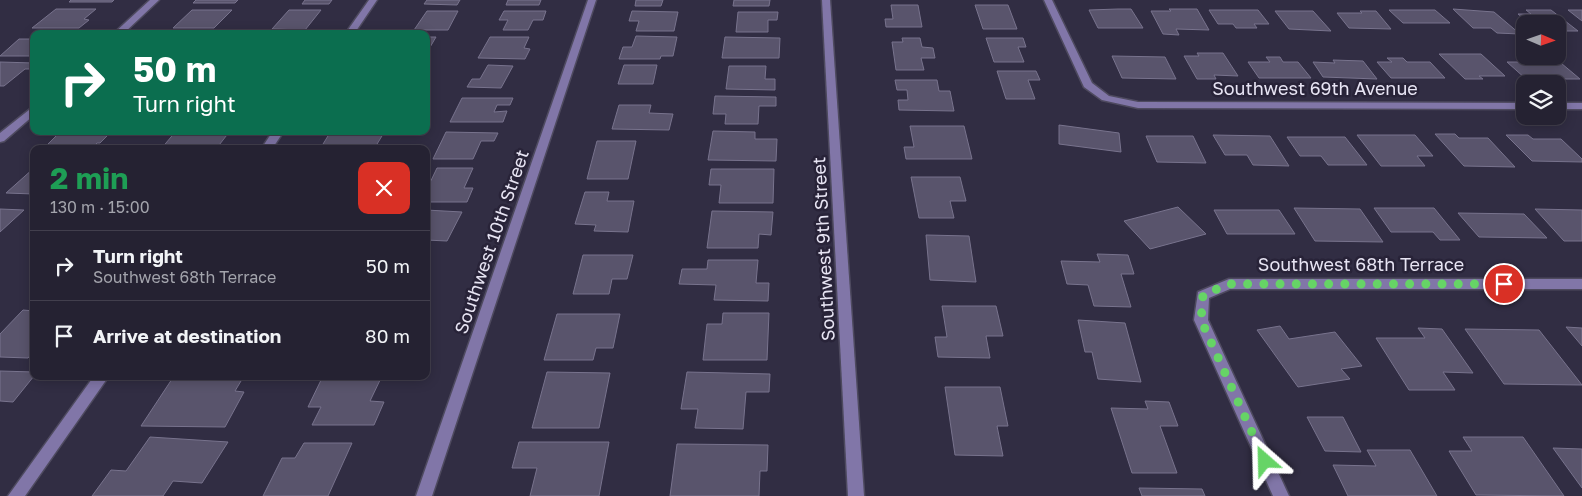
<!DOCTYPE html>
<meta charset="utf-8">
<style>
:root{--surface:#252232;--page:#2d2a3a;--text:#f1f3f6;--muted:#a3a4ac;--line:#423f4d}
body{margin:0;font-family:"Golos Text",sans-serif;background:var(--page);color:var(--text);height:100vh;display:flex;flex-direction:column;font-size:19px;white-space:nowrap}
*{box-sizing:border-box;margin:0}
p{font-size:16px;color:var(--muted)}
.icon{flex:none;width:28px;height:28px;fill:none;stroke:currentColor;stroke-width:2;stroke-linecap:round;stroke-linejoin:round}
.map{position:relative;flex:1;overflow:hidden}
.panel{position:absolute;left:30px;top:145px;width:400px;height:235px;display:flex;flex-direction:column;background:var(--surface);border-radius:10px;box-shadow:0 2px 12px #0003,0 0 0 1px var(--line)}
.panel>*{flex:none}
.hud{position:absolute;left:30px;top:30px;width:400px;height:105px;border-radius:10px;box-shadow:0 2px 12px #0003,0 0 0 1px var(--line);background:#0b6e4f;color:#fff;overflow:hidden}
.needle{width:32px;rotate:92deg}
.fabs{position:absolute;left:1516px;top:15px;display:grid;gap:10px}
.fabs a{display:grid;place-items:center;width:50px;height:50px;border-radius:10px;background:var(--surface);box-shadow:0 2px 12px #0003,0 0 0 1px var(--line);font-size:25px}
.pin{position:absolute;display:grid;place-items:center;width:42px;height:42px;color:#fff;margin:-21px;border:2px solid #fff;border-radius:50%;box-shadow:0 1px 5px #0007}
.me{position:absolute;width:55px;margin:-28px;rotate:335deg;stroke-linejoin:round;filter:drop-shadow(0 0 4px #0008)}
.turn{display:flex;align-items:center;gap:18px;height:105px;padding:0 20px;font-size:22px}
.turn .icon{width:65px;height:65px;stroke-width:2.5}
.turn b{display:block;font-size:35px;line-height:42px}
.round{display:grid;place-items:center;flex:none;width:52px;height:52px;border-radius:10px;background:var(--page)}
.summary{display:flex;align-items:center;justify-content:space-between;height:85px;padding:0 20px}
h1{font-size:30px;font-weight:700;line-height:38px;color:#1e9e55}
ul{padding:0;list-style:none}
li{display:flex;align-items:center;gap:15px;height:70px;padding:0 20px;border-top:1px solid var(--line)}
li div{flex:1}
li b{display:block;font-size:19px}
li em{font-style:normal}
.map>svg:first-child{display:block}
.building{fill:#59546c;stroke:#78738d}
.lines{fill:none;stroke-linecap:round;stroke-linejoin:round}
.minor-casing{stroke:#4e4a5f;stroke-width:3}
.minor{fill:#8176a8;fill-rule:evenodd}
.route{stroke:#66d466;stroke-width:9;stroke-dasharray:0 16.2}
.labels{text-anchor:middle;stroke-width:5;stroke-linejoin:round;paint-order:stroke}
.street-label{font-size:18px;fill:#e7e4f3;stroke:#282338}
</style>
<div class="map">
<svg width="1582" height="496" viewBox="0 0 1582 496">
<rect width="100%" height="100%" fill="#312d43"/>
<!-- building -->
<g class="building">
<path d="M71,0h43l-2,2h-43z"/>
<path d="M196,0h42l-3,3h-42z"/>
<path d="M305,0h27l-3,4h-27z"/>
<path d="M427,0h33l-3,5 -33,-1z"/>
<path d="M508,0h33l-2,5h-33z"/>
<path d="M636,0h27l-2,6h-26z"/>
<path d="M734,0h36l-1,6h-36z"/>
<path d="M891,5h27l4,22h-36l-1,-8h8z"/>
<path d="M975,5h33l9,24h-34z"/>
<path d="M56,9h40l-12,10 5,1 -10,8h-47z"/>
<path d="M1118,9h13l12,19h-45l-9,-18z"/>
<path d="M1169,9h28l12,21 -33,-1 3,6 -16,-1 -12,-23h20z"/>
<path d="M1453,9l41,3 26,22 -23,-1 -6,-5h-18z"/>
<path d="M192,10h40l-18,18h-41z"/>
<path d="M289,10h32l-16,20 -33,-1z"/>
<path d="M1209,10h49l11,14h-15l3,4h-21l-3,-4h-15z"/>
<path d="M1389,10h46l15,13h-47z"/>
<path d="M1526,10h25l27,21h-20v-7h-28l-12,-10h13z"/>
<path d="M1568,10h14v11z"/>
<path d="M427,11h31l-10,19h-34z"/>
<path d="M504,11h42l-3,9h-10l-5,10h-25l5,-10h-9z"/>
<path d="M632,11l46,1 -4,19h-38l3,-10h-10z"/>
<path d="M1275,11h38l18,20 -42,-2z"/>
<path d="M1360,11h16l15,18 -42,-1 -12,-15h25z"/>
<path d="M738,12h40l-1,8h-9v12h-32z"/>
<path d="M636,36l41,1 -4,19h-12l-1,3h-41l4,-12h9z"/>
<path d="M34,37v19h-34l19,-17h12z"/>
<path d="M426,37h10l-10,17z"/>
<path d="M490,37h39l-5,11 6,1 -5,10 -47,-1z"/>
<path d="M725,37l55,1 -1,20h-57z"/>
<path d="M902,38h18l2,9 11,1 2,10h-14l3,12h-28l-4,-28h11z"/>
<path d="M986,38h37l3,9h-8l6,15h-30z"/>
<path d="M1197,53h26l15,23 -24,-1 2,4h-19l-13,-23h15z"/>
<path d="M1439,54h42l24,22h-26l4,3h-18z"/>
<path d="M1112,56l53,1 11,22 -54,-1z"/>
<path d="M1266,57h14l3,5h15l13,16h-52l-11,-16h22z"/>
<path d="M1516,57l39,1 25,21h-54l-19,-17h15z"/>
<path d="M1387,58h16l4,4h23l15,16h-54l-14,-16h15z"/>
<path d="M1333,60l30,1 14,18 -54,-2 -10,-15 22,1z"/>
<path d="M0,62l34,1v6h-9l-21,17h-4z"/>
<path d="M488,65l25,1 -12,22 -34,-1 5,-8h8z"/>
<path d="M624,65h33l-4,19h-35z"/>
<path d="M729,66h37l-1,13h10v11l-49,-1z"/>
<path d="M997,71h39l4,9h-12l7,19h-29z"/>
<path d="M895,80h42l2,11h11l4,20 -55,-1 -1,-10h10l-1,-10h-10z"/>
<path d="M715,96l61,1v9h-17l-1,18h-33l1,-10h-13z"/>
<path d="M462,98h51l-3,7h-13l-3,7 13,-1 -4,11h-53z"/>
<path d="M619,105h32l-2,8 24,1 -4,16 -57,-1z"/>
<path d="M1059,125l60,8 2,19 -62,-8z"/>
<path d="M910,126h54l8,33h-66l-2,-12h10z"/>
<path d="M61,131h51l-12,12h-3l-6,6h-48z"/>
<path d="M176,131h54l-14,18h-55z"/>
<path d="M331,131h54l-11,18h-54z"/>
<path d="M713,131l42,1v7h22l-1,22 -68,-1z"/>
<path d="M446,132l52,1 -4,8h-13l-8,18h-40z"/>
<path d="M1435,134h20l4,4h29l27,29 -51,-1z"/>
<path d="M1213,135l57,1 19,30 -36,-1 -6,-10h-22z"/>
<path d="M1357,135h58l18,21h-16l8,10h-44z"/>
<path d="M1506,135h22l5,4h28l21,20v3l-50,-1z"/>
<path d="M1146,136h47l13,27 -49,-1z"/>
<path d="M1287,137h58l22,28h-39l-7,-9h-21z"/>
<path d="M597,141h39l-8,38h-41z"/>
<path d="M34,168v26l-28,-1z"/>
<path d="M437,168h36l-9,20h9l-6,14h-41v-11z"/>
<path d="M711,169h63l-1,34h-54l2,-18h-12z"/>
<path d="M911,177h49l6,24h-16l4,17h-35z"/>
<path d="M585,192h24l-2,9h27l-6,31 -34,-1 2,-6 -21,-1z"/>
<path d="M1178,207l28,27 -56,15 -26,-28z"/>
<path d="M1294,208l66,1 23,33 -68,-1z"/>
<path d="M1374,208h60l26,32h-20l-7,-8h-42z"/>
<path d="M0,209l24,1 -24,22z"/>
<path d="M1535,209l47,1v31h-18z"/>
<path d="M426,210l36,2 -15,29 -21,-1z"/>
<path d="M1214,210h65l16,24h-68z"/>
<path d="M712,211l61,1 -2,23 -12,-1 -1,14h-51z"/>
<path d="M1458,213l66,1 23,24 -68,-1z"/>
<path d="M926,235l43,1 7,46 -46,-2z"/>
<path d="M1097,254l31,1 6,19h-13l10,33 -37,-1 -6,-21 -21,-1 -6,-23 39,1z"/>
<path d="M583,255h50l-6,24h-15l-3,15h-36z"/>
<path d="M708,260h50l-2,23h13l-1,18 -54,-1 2,-15 -37,-1 3,-15h25z"/>
<path d="M942,306h54l7,30h-17l4,22 -52,-1 -3,-20h12z"/>
<path d="M23,310l11,1v40l-6,7 -28,-1v-23z"/>
<path d="M723,313h46l-2,47h-64l4,-36h15z"/>
<path d="M557,314h63l-7,34h-17l-3,12h-49z"/>
<path d="M1078,320l47,3 16,59 -43,-3 -6,-27h-7z"/>
<path d="M1280,326l9,13 46,-7 27,34 -21,3 9,10 -52,8 -41,-57z"/>
<path d="M1566,327l16,1v18z"/>
<path d="M1418,328l24,1 31,44 -30,-1 12,18h-46l-33,-52h49z"/>
<path d="M1465,329l74,1 43,55 -78,-1z"/>
<path d="M0,371l34,1v4l-21,26 -13,-1z"/>
<path d="M547,372l63,1 -11,55h-67z"/>
<path d="M687,372l83,2 -1,18h-23l-3,37 -48,-1 3,-19h-17z"/>
<path d="M174,376h70l-9,15 9,1 -19,35 -84,-1z"/>
<path d="M323,376h59l-12,25 14,1 -10,23h-62l9,-18h-13z"/>
<path d="M945,387h55l8,39h-11l6,30 -48,-1z"/>
<path d="M1145,401l24,1 9,24h-18l17,47h-45l-21,-65 37,1z"/>
<path d="M1307,417h36l18,35 -36,-1z"/>
<path d="M150,437l78,5 -26,41 -29,-2 -10,15h-71l19,-26 15,1z"/>
<path d="M1463,437h60l41,59 -88,-1 -27,-44h23z"/>
<path d="M519,442h90l-10,54h-69l7,-28h-25z"/>
<path d="M304,443h48l-24,53h-65l19,-38h13z"/>
<path d="M677,444l91,1 -1,26h-7l-1,25h-89z"/>
<path d="M1553,448l29,1v39z"/>
<path d="M1367,450h43l27,46h-89l-15,-31 43,1z"/>
<path d="M1139,488l63,1 3,7h-63z"/>
</g>
<g class="lines">
<defs>
<g id="minor">
<path d="M150,0h9l-36,34h-10z"/>
<path d="M369,0h8l-23,34h-9z"/>
<path d="M588,0h8l-164,496h-16z"/>
<path d="M822,0h8l34,496h-16z"/>
<path d="M1044,0h8l40,83 17,13 29,6 387,1v6l-387,-1 -36,-8 -18,-13z"/>
<rect x="1558" y="103" width="24" height="6"/>
<path d="M34,106v9l-30,26 -4,1v-9z"/>
<path d="M273,131h11l-12,18h-11z"/>
<path d="M1229,279h353v10h-352l-21,9 -1,22 81,176h-16l-79,-176 4,-28z"/>
<path d="M94,376h15l-84,120h-17z"/>
</g>
</defs>
<!-- minor casing -->
<use href="#minor" class="minor-casing"/>
<!-- minor -->
<use href="#minor" class="minor"/>
</g>
<g class="lines">
<!-- route -->
<path class="route" d="M1265,461l-64,-141 2,-25 26,-11h275"/>
</g>
<g class="labels">
<!-- street labels -->
<g class="street-label">
<text x="1315" y="95">Southwest 69th Avenue</text>
<text transform="translate(492 242) rotate(-71)" y="6">Southwest 10th Street</text>
<text transform="translate(824 249) rotate(-93)" y="6">Southwest 9th Street</text>
<text x="1361" y="271">Southwest 68th Terrace</text>
</g>
</g>
</svg>
<div class="fabs">
<a><svg class="needle" viewBox="-14 -14 28 28"><path d="M0-13l5 13h-10z" fill="#e53935"/><path d="M0 13l5-13h-10z" fill="#a3a4ac"/></svg></a>
<a><svg class="icon" aria-label="layers" viewBox="0 0 24 24"><path d="M12 4l9 5-9 5-9-5zM3 14l9 5 9-5"/></svg></a>
</div>
<div class="pin" style="left:1504px;top:284px;background:#d93025"><svg class="icon" aria-label="arrive" viewBox="0 0 24 24"><path d="M6 21V4h12l-3 4 3 4H6"/></svg></div>
<svg class="me" style="left:1265px;top:461px" viewBox="-20 -20 40 40"><path d="M0-17L14 15 0 8-14 15z" fill="#66d466" stroke="#fff" stroke-width="4"/></svg>
<div class="hud">
<div class="turn"><svg class="icon" aria-label="right" viewBox="0 0 24 24"><path d="M7 20v-9h11M14 6l5 5-5 5"/></svg><div><b>50 m</b>Turn right</div></div>
</div>
<section class="panel">
<div class="summary"><div><h1>2 min</h1><p>130 m · 15:00</p></div><a class="round" style="background:#d93025;color:#fff"><svg class="icon" aria-label="close" viewBox="0 0 24 24"><path d="M6 6l12 12M18 6L6 18"/></svg></a></div>
<ul>
<li><svg class="icon" aria-label="right" viewBox="0 0 24 24"><path d="M7 20v-9h11M14 6l5 5-5 5"/></svg><div><b>Turn right</b><p>Southwest 68th Terrace</p></div><em>50 m</em></li>
<li><svg class="icon" aria-label="arrive" viewBox="0 0 24 24"><path d="M6 21V4h12l-3 4 3 4H6"/></svg><div><b>Arrive at destination</b></div><em>80 m</em></li>
</ul>
</section>
</div>
